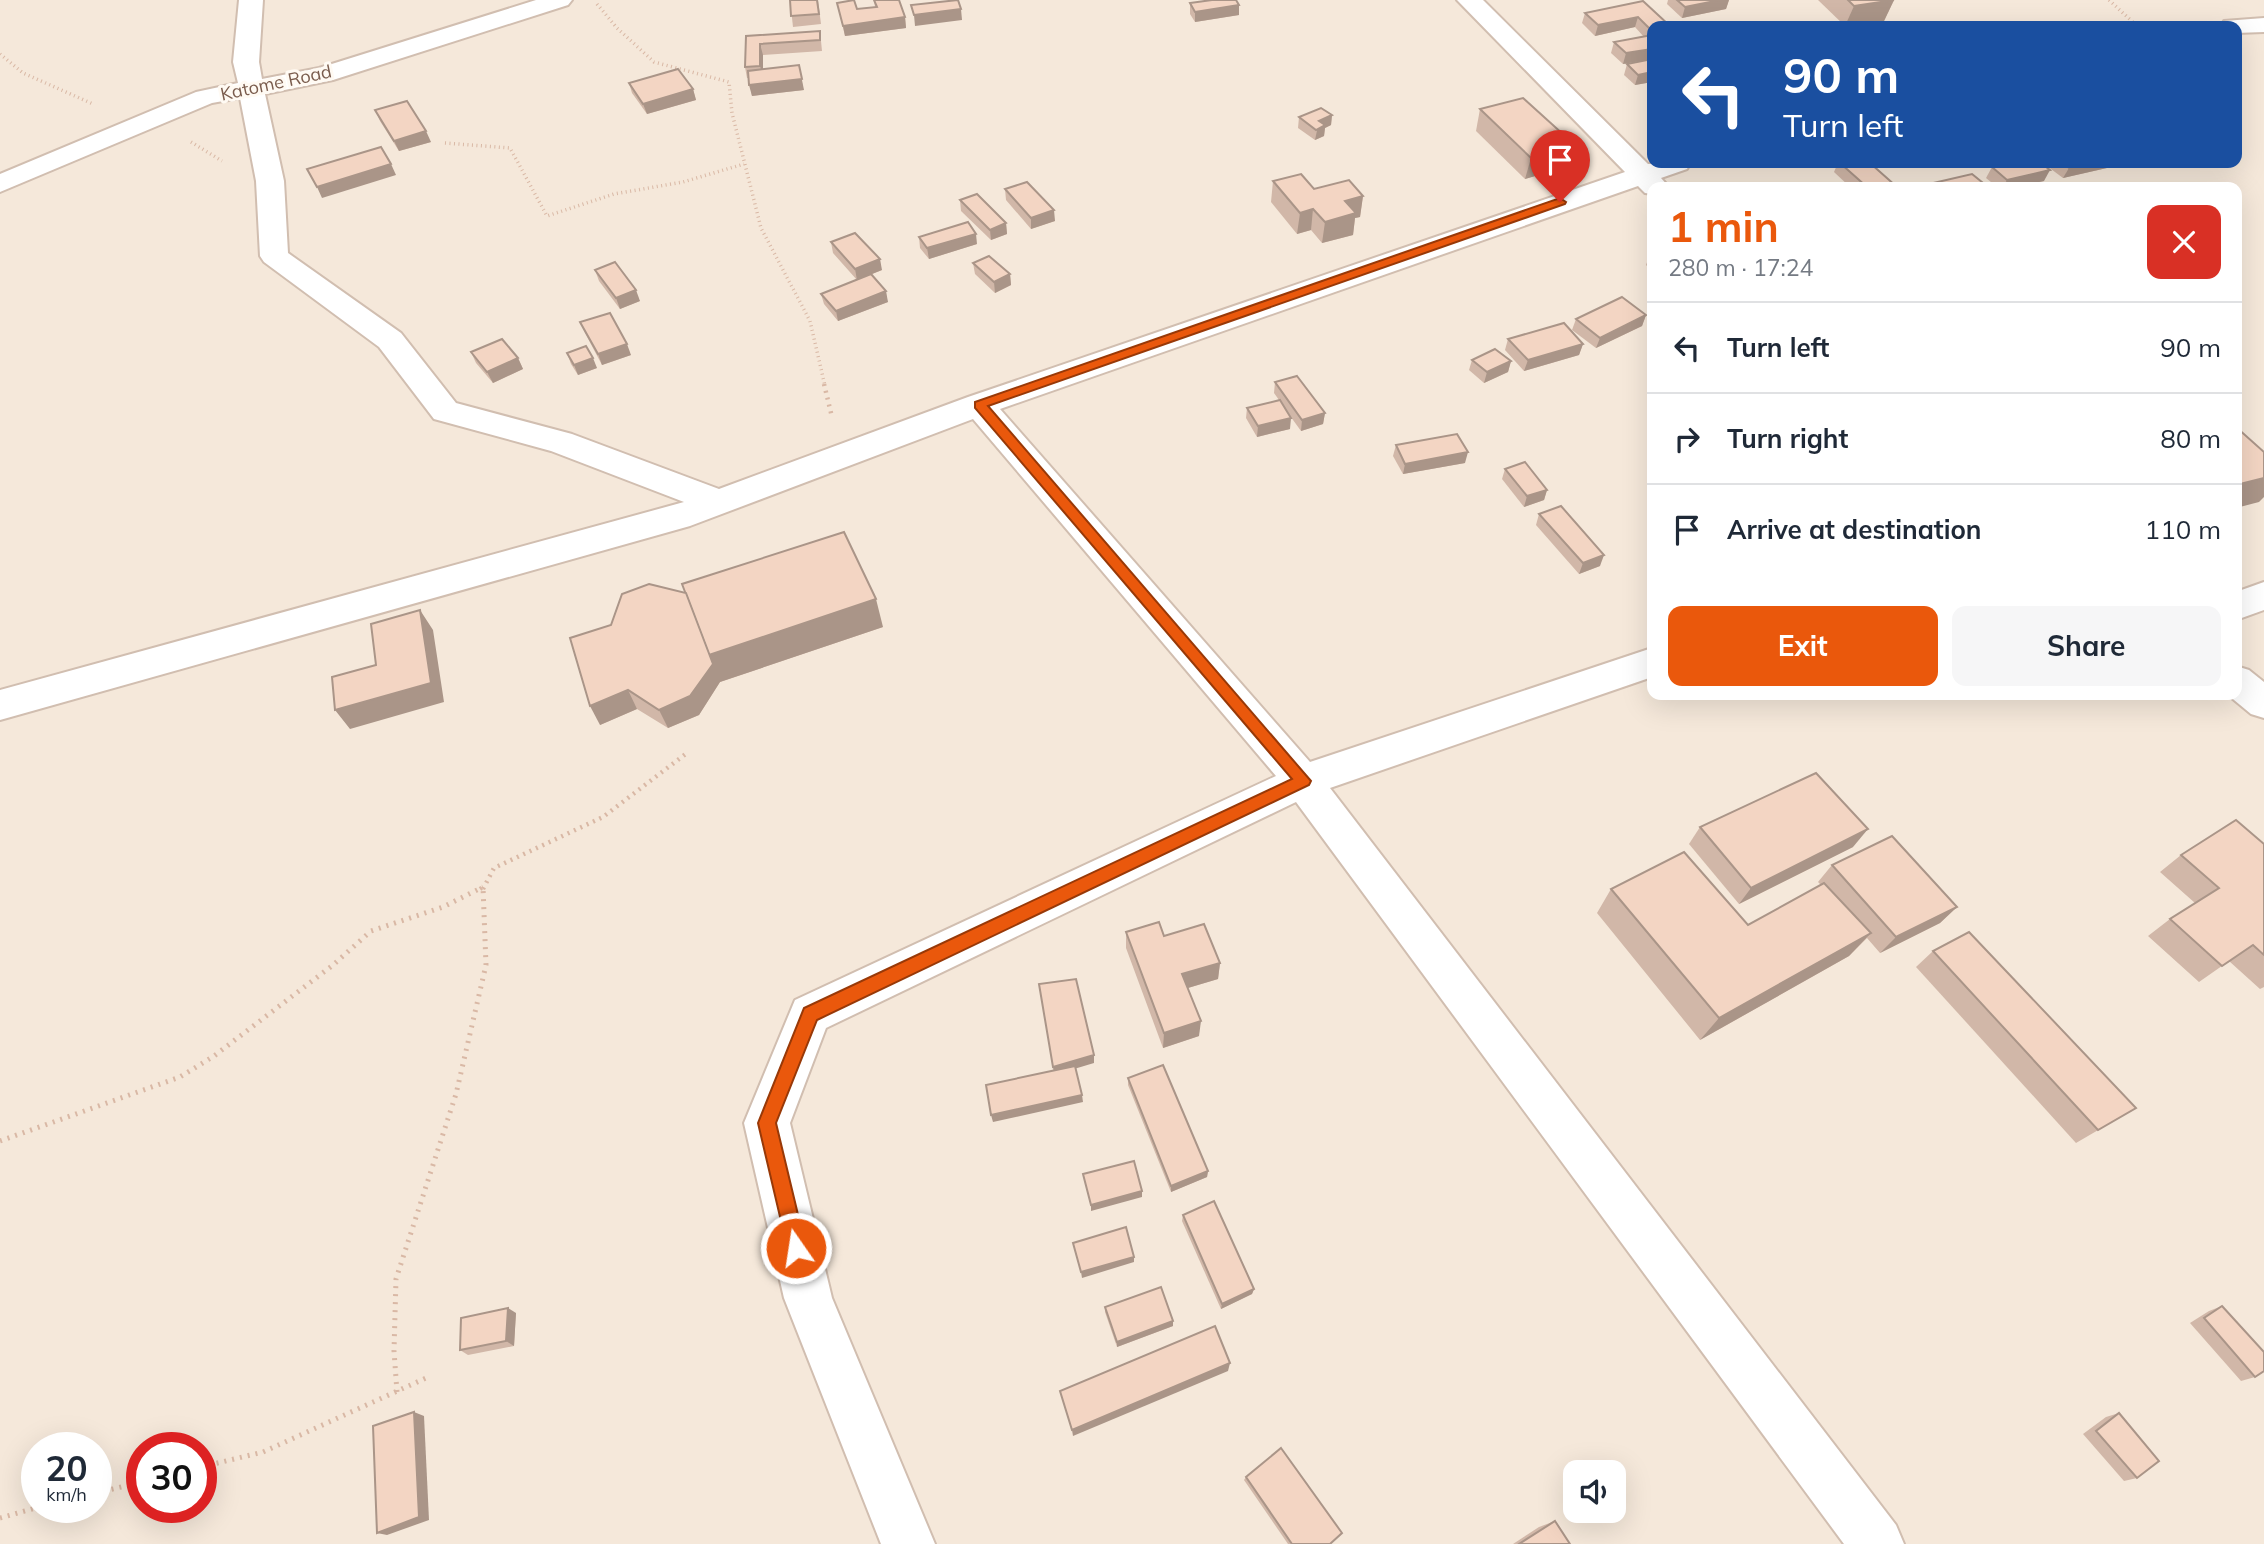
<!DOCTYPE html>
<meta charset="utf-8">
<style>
:root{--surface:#fff;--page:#f6f6f7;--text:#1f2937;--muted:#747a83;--line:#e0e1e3;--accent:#ea580c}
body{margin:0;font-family:Mulish,sans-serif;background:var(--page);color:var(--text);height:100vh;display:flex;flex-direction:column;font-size:26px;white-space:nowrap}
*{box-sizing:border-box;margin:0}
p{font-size:23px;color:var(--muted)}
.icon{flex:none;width:38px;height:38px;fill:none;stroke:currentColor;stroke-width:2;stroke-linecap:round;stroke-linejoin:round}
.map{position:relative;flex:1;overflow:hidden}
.side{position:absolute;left:1647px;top:182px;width:595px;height:518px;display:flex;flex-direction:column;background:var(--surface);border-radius:14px;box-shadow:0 7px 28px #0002}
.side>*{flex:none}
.top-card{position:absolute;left:1647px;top:21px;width:595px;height:147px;border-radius:14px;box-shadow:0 7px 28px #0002;background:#1a4fa0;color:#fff;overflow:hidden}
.tools{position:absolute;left:1563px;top:1460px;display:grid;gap:14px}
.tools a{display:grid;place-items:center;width:63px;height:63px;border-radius:14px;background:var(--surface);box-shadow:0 7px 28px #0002;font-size:35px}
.speed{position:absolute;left:21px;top:1432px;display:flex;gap:14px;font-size:35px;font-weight:700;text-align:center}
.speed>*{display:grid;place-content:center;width:91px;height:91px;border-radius:50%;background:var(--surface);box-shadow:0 7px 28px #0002;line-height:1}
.speed small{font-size:18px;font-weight:400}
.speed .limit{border:10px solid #d22;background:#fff;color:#111}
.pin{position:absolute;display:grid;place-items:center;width:60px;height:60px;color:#fff;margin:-72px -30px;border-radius:50% 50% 50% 0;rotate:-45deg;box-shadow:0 0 7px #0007}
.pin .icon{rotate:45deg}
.me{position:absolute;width:77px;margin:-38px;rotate:347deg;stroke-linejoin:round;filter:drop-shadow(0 0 5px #0008)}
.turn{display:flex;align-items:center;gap:24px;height:147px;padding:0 21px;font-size:32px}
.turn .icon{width:91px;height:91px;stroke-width:2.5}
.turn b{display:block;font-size:49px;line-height:60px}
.round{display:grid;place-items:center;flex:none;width:74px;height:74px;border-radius:14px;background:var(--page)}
.headline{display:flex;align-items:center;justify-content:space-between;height:119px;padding:0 21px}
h1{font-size:42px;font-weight:700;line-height:52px;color:var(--accent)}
.button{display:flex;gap:14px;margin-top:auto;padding:14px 21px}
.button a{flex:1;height:80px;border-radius:14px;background:var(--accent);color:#fff;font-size:28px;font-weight:700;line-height:80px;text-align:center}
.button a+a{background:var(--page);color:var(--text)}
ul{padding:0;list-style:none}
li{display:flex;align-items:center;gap:21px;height:91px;padding:0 21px;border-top:2px solid var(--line)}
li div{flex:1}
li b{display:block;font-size:26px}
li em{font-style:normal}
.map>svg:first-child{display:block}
.residential{fill:#f5e8da;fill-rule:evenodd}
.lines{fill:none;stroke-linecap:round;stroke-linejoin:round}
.street-casing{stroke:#d1beb0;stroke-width:4}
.path-far2{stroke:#d9b8a5;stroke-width:3.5;stroke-dasharray:1 3.5;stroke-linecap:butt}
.path-far1{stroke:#d9b8a5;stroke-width:4.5;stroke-dasharray:2 5;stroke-linecap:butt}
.path{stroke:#d9b8a5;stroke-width:5;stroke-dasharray:2 6;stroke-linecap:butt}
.street{fill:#fff;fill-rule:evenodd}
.wall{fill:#d1b7a8}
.shaded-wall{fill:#aa9588}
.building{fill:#f3d5c3;stroke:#aa9588;stroke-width:2}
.route{fill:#ea580c;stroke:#983908;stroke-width:2}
.labels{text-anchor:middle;stroke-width:6;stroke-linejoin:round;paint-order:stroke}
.far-street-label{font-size:18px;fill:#7a5c4d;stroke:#fffaf3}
</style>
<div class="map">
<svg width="2264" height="1544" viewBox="0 0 2264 1544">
<rect width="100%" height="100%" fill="#fdf6ec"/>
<!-- residential -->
<path class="residential" d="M0,0h2264v1544h-2264zM1652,26h584v137h-584zM1652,187h584v508h-584zM37,1447h59v60h-59zM142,1447h59v60h-59zM1575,1472h39v38h-39z"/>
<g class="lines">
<defs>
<g id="street">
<path d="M239,0h24l-4,62 3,17 57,-11 217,-68h36l-4,5 -235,75 -68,14 19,87 4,72 113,80 55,70 116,31 147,55 249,-92 657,-225 -168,-172h26l165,164 42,-1 -3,6 -26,9 8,9h-17v7l-7,-1 -7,-7 -638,223 310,353 342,-114v29l-322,111 566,737 8,19h-60l-548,-742 -470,226 -36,95 42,175 103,246h-54l-97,-246 -40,-175 51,-123 481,-224 -303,-357 -283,107 -690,194v-30l684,-188 -133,-51 -117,-32 -55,-72 -115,-85 -4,-6 -4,-75 -16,-83 -28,5 -212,89v-18l196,-82 42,-9 -5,-21z"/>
<path d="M2264,18v14l-28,1v-7h-15l3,-5z"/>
<path d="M2264,582v28l-28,10v-28z"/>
<path d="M2236,666l13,4 15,12v36l-13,-4 -23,-19h8z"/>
</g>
</defs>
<!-- street casing -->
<use href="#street" class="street-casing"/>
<!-- path-far2 -->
<g class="path-far2">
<path d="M2109,0l28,26"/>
<path d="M597,4l20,24 37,34 75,20 3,31 29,115 49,93 15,65"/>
<path d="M0,54l23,19 70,31"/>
<path d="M191,142l31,19"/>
<path d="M445,143l65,5 37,68 67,-22 69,-12 61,-18"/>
</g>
<!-- path-far1 -->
<g class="path-far1">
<path d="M824,384l8,33"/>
<path d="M480,889l3,-2"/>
<path d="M483,889l11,-21 109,-51 84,-64"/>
</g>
<!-- path -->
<g class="path">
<path d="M0,1141l180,-64 34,-21 119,-91 38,-34 72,-24 40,-20"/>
<path d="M397,1392l-3,-41 2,-72 60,-185 30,-129 -3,-78"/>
<path d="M201,1467l62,-15 163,-74"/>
<path d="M96,1493l46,-11"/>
<path d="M0,1518l39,-11"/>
</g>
<!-- street -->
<use href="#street" class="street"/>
</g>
<!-- wall -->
<g class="wall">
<path d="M790,0h28l3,24 -28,3z"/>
<path d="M874,0l31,17 1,11 -61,8 -8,-33 20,6 18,-2z"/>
<path d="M1668,0h61l-3,9 -44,9 -15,-14z"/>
<path d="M1818,0h76l-10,21 -39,5z"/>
<path d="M1643,1l9,25v33l-29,5 -12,-11 3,-11 30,-5 -9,-10 -40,9 -13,-13 3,-10z"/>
<path d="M1190,3l49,2v10l-44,7 -5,-8z"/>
<path d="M820,31l2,20 -59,4v14l41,21 -52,6 -3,-18h-2l-2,-11 1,-31z"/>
<path d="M1652,59v23l-17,3 -11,-10 3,-11z"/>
<path d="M629,83l64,6 3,11 -49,14 -15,-21z"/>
<path d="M1480,109l95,36 -6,21 -44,13 -49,-48z"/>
<path d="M375,110l56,32 -32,9 -19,-30z"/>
<path d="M1332,115l-1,10 -6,3 -1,8 -9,4 -17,-12 1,-11z"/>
<path d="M1838,163h32l27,24h-47l-16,-15z"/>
<path d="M2043,163h78l-1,2 -57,13z"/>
<path d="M1992,167l52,14 -30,6h-17l-11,-9z"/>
<path d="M1273,181l41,8 49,7 -3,21 -5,1 -2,17 -31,8 -11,-13 -14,4 -26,-32z"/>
<path d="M1005,189l50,32 -24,8 -25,-29z"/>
<path d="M960,200l46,23 1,11 -16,6 -30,-29z"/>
<path d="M919,237l58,7 -48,15 -9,-11z"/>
<path d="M831,242l51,28 -10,4 16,28 -50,19 -14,-17 -3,-10 36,-14 -24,-27z"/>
<path d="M1650,254h2v17l-6,-6z"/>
<path d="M973,263l37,11 1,11 -16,8 -20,-19z"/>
<path d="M595,270l45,31 -20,8 -21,-28z"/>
<path d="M1646,315l-4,11 -46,22 -24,-18 4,-11z"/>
<path d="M580,322l51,33 -29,10 -17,-32z"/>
<path d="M1508,339l75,5 -4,11 -55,16 -19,-21z"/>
<path d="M471,352l47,6 5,11 -30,14 -17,-20z"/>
<path d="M567,353l30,15 -19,7 -7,-11z"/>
<path d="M1472,360l39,1 -3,11 -24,11 -15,-13z"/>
<path d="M1275,382l50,31 -2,11 -22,7 -13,-18 2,16 -33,8 -11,-19 1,-10 32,-8 -5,-7z"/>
<path d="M1396,445l69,18 -62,11 -10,-18z"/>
<path d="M1505,469l42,21 -3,10 -20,7 -22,-28z"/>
<path d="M1539,514l61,52 -21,8 -43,-49z"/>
<path d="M686,593l197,34 -163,55 -21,33 -31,13 -31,-19 -37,16 11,-100z"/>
<path d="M1700,827l153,20 -114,57 -50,-60z"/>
<path d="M2264,844v143l-4,2 -31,-28 -30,21 -51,-46 22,-17 25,-16 -35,-31 21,-17z"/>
<path d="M1832,865l125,42 -17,16 -60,30 -13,-15 -18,18 -149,84 -103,-127 14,-24 137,36 73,-40 -3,-3z"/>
<path d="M1126,932l38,4 56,27 -2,16 -30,9 11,48 -36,12 -37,-100z"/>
<path d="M1933,951l203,157 -60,35 -160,-176z"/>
<path d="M1128,1078l80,93 -1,6 -36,15 -43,-107z"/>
<path d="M1183,1215l71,74 -2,5 -31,15 -39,-88z"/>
<path d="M2222,1306l33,71 -14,4 -51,-58 19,-12z"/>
<path d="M1105,1307l68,14v5l-56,21 -12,-35z"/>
<path d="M516,1313l-2,33 -46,9 -8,-5z"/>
<path d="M2119,1413l18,65 -13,3 -41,-47 23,-17z"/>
<path d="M1246,1477l84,67h-42l-44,-64z"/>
<path d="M1555,1521l15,23h-57l26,-17z"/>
</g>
<!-- shaded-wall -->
<g class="shaded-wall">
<path d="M1720,0h9l-3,9 -44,9 3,-11z"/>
<path d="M1894,0l-10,21 -39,5 9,-20z"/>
<path d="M1239,5v10l-44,7v-10z"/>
<path d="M961,9l1,11 -47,6 -1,-11z"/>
<path d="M905,17l1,11 -61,8 -2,-10z"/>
<path d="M1638,17l-3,10 -40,9 3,-11z"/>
<path d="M760,44l3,11v21l-3,-10z"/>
<path d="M1652,49v10l-29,5 3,-11z"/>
<path d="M799,65l5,25 -52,6 -3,-11z"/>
<path d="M1652,72v10l-17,3 3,-10z"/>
<path d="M693,89l3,11 -49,14 -4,-10z"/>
<path d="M1332,115l-1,10 -6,3 -1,8 -9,4 4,-19z"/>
<path d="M426,131l5,11 -32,9 -5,-10z"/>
<path d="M1575,145l-6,21 -44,13 6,-21z"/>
<path d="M2090,163h31l-1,2 -57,13 6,-10z"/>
<path d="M391,164l5,11 -74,23 -5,-11z"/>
<path d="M2050,170l-6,11 -30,6h-11l4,-7z"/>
<path d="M1363,196l-3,21 -5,1 -2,17 -31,8 3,-21 20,-21z"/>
<path d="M1313,209l-2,21 -14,4 3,-21z"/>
<path d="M1054,210l1,11 -24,8v-11z"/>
<path d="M1006,223l1,11 -16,6 -1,-10z"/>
<path d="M976,234l1,10 -48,15 -2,-11z"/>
<path d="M880,259l2,11 -25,10 -2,-11z"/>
<path d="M1010,274l1,11 -16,8 -1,-11z"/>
<path d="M636,290l4,11 -20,8 -4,-11z"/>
<path d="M886,291l2,11 -50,19 -2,-10z"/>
<path d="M1646,315l-4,11 -46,22 4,-10z"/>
<path d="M627,344l4,11 -29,10 -4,-11z"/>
<path d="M1583,344l-4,11 -55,16 4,-11z"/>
<path d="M518,358l5,11 -30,14 -6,-11z"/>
<path d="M593,358l4,10 -19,7 -4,-10z"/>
<path d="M1511,361l-3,11 -24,11 3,-11z"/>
<path d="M1325,413l-2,11 -22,7 1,-11z"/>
<path d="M1291,418l-1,11 -33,8 1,-11z"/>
<path d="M1468,452l-3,11 -62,11 2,-10z"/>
<path d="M2264,478v19l-5,5 -23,6v-23z"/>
<path d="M1547,490l-3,10 -20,7 3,-11z"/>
<path d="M1604,555l-4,11 -21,8 4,-11z"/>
<path d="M686,593l190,6 7,28 -163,55 -21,33 -31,13 -9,-18z"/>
<path d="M420,610l13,20 11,72 -94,27 -15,-19 96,-27z"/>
<path d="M628,690l9,19 -37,16 -10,-19z"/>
<path d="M1868,829l-15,18 -114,57 12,-16z"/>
<path d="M1957,907l-17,16 -60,30 16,-16z"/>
<path d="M1871,933l-22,23 -149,84 19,-22z"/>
<path d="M1220,963l-2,16 -37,11 1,-16z"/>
<path d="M1201,1021l-2,15 -36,12 1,-15z"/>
<path d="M1094,1055v8l-40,12 -1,-8z"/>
<path d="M1082,1095l1,7 -90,20 -2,-7z"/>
<path d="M1208,1171l-1,6 -36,15v-6z"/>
<path d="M1142,1191v6l-51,14v-6z"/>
<path d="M1134,1257v5l-52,16 -1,-6z"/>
<path d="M1254,1289l-2,5 -31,15 1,-5z"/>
<path d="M508,1308l8,5 -2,33 -8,-5z"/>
<path d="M1173,1321v5l-56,21v-5z"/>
<path d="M1230,1363l-2,8 -155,65 -1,-6z"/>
<path d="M414,1412l10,4 5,104 -42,15 -10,-2z"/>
</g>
<!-- building -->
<g class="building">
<path d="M790,0h27l2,14 -28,2z"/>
<path d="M854,0l3,9 20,-2 -3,-7h25l6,17 -62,9 -6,-23z"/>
<path d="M958,0l3,9 -47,6 -3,-10z"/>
<path d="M1212,0h24l3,5 -44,7 -5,-9z"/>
<path d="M1677,0h43l-35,7z"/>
<path d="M1848,0h46l-40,6z"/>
<path d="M1643,1l27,25h-18v5l-14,-14 -40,8 -13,-12z"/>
<path d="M820,31v9l-60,4v22l-15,1 1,-31z"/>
<path d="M1652,35v14l-26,4 -12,-11z"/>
<path d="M1652,59v13l-14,3 -11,-11z"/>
<path d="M799,65l3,14 -53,6 -1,-14z"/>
<path d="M678,69l15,20 -50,15 -14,-21z"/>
<path d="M1523,98l52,47 -44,13 -51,-49z"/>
<path d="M407,101l19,30 -32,10 -19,-31z"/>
<path d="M1321,108l11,7 -13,6 6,4 -9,5 -17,-13z"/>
<path d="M381,147l10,17 -74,23 -10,-18z"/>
<path d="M1840,163h30l27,24h-30z"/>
<path d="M2011,163h30l9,7 -43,10 -15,-13z"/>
<path d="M2063,163h27l-21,5z"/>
<path d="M1301,174l13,15 35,-9 14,16 -18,5 11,12 -31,9 -12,-13 -13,4 -27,-32z"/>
<path d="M1972,174l16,13h-72z"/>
<path d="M1027,182l27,28 -23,8 -26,-29z"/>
<path d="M977,194l29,29 -16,7 -30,-30z"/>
<path d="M968,222l8,12 -49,14 -8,-11z"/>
<path d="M855,233l25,26 -25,10 -24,-27z"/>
<path d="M989,256l21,18 -16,8 -21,-19z"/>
<path d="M615,262l21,28 -20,8 -21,-28z"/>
<path d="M871,274l15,17 -50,20 -15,-17z"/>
<path d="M1622,297l24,18 -46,23 -24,-19z"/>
<path d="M610,313l17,31 -29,10 -18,-32z"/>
<path d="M1564,323l19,21 -55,16 -20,-21z"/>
<path d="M502,339l16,19 -31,14 -16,-20z"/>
<path d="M586,346l7,12 -19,7 -7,-12z"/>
<path d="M1495,349l16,12 -24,11 -15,-12z"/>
<path d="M1297,376l28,37 -23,7 -27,-38z"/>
<path d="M1280,400l11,18 -33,8 -11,-18z"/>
<path d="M2236,427l28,25v26l-28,7z"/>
<path d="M1457,434l11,18 -63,12 -9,-19z"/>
<path d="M1525,462l22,28 -20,6 -22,-27z"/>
<path d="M1561,506l43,49 -21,8 -44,-49z"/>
<path d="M844,532l32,67 -167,56 -27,-71z"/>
<path d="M649,584l37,9 27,71 -23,32 -31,14 -31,-20 -38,16 -20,-68 41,-13 11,-31z"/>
<path d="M420,610l11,73 -96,27 -3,-33 44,-12 -5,-41z"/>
<path d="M1816,773l52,56 -117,59 -51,-61z"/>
<path d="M2236,820l28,24v111l-11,-10 -31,21 -52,-47 49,-31 -38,-33z"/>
<path d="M1892,836l65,71 -61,30 -64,-72z"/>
<path d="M1684,852l64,73 76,-42 47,50 -152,85 -108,-129z"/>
<path d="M1159,922l5,14 40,-12 16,39 -38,11 19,47 -37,12 -38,-101z"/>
<path d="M1969,932l167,176 -38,22 -165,-179z"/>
<path d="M1076,979l18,76 -41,12 -14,-83z"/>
<path d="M1163,1065l45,106 -37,15 -43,-108z"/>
<path d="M1075,1066l7,29 -91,20 -5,-30z"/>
<path d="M1134,1161l8,30 -51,14 -8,-31z"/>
<path d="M1214,1201l40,88 -32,15 -39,-89z"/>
<path d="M1126,1227l8,30 -53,15 -8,-29z"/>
<path d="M1161,1287l12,34 -56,21 -12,-35z"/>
<path d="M2222,1306l42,46v19l-9,6 -51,-59z"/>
<path d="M508,1308l-2,33 -46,9 1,-32z"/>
<path d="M1215,1326l15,37 -158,67 -12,-39z"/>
<path d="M414,1412l5,105 -42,16 -4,-107z"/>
<path d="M2119,1413l40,48 -22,17 -41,-47z"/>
<path d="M1281,1448l61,85 -12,11h-38l-46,-67z"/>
<path d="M1555,1521l15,23h-51z"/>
</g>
<!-- route -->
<path class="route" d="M1560,198l6,4 -1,2 -577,202 323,375 -2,4 -492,235 -41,103 30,125 -3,7 -7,3 -7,-3 -31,-132 46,-115 488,-229 -317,-371v-6z"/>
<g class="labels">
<!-- far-street labels -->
<g class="far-street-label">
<text transform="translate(276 83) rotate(-12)" y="6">Katome Road</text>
</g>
</g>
</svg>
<div class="tools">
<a><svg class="icon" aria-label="sound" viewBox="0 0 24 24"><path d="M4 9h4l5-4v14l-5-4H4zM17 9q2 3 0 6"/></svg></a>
</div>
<div class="speed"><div>20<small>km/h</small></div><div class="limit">30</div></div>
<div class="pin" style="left:1560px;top:202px;background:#d93025"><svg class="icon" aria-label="arrive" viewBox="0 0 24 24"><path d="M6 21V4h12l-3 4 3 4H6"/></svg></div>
<svg class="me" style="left:796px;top:1248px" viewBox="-20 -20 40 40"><circle r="17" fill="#ea580c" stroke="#fff" stroke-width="3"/><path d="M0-11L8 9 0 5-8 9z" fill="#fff"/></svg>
<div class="top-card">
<div class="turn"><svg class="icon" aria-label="left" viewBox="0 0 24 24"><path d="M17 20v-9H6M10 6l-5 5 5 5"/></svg><div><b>90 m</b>Turn left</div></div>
</div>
<section class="side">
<div class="headline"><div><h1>1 min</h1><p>280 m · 17:24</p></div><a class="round" style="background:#d93025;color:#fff"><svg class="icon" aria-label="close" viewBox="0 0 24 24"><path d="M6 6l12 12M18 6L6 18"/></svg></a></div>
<ul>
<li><svg class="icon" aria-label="left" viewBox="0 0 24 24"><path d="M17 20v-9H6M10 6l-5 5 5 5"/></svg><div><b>Turn left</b></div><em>90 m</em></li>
<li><svg class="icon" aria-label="right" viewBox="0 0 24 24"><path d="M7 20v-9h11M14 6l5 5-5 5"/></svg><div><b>Turn right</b></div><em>80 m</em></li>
<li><svg class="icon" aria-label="arrive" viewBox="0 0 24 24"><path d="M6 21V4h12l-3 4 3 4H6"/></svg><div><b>Arrive at destination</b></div><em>110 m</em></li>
</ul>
<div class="button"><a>Exit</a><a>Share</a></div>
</section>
</div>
